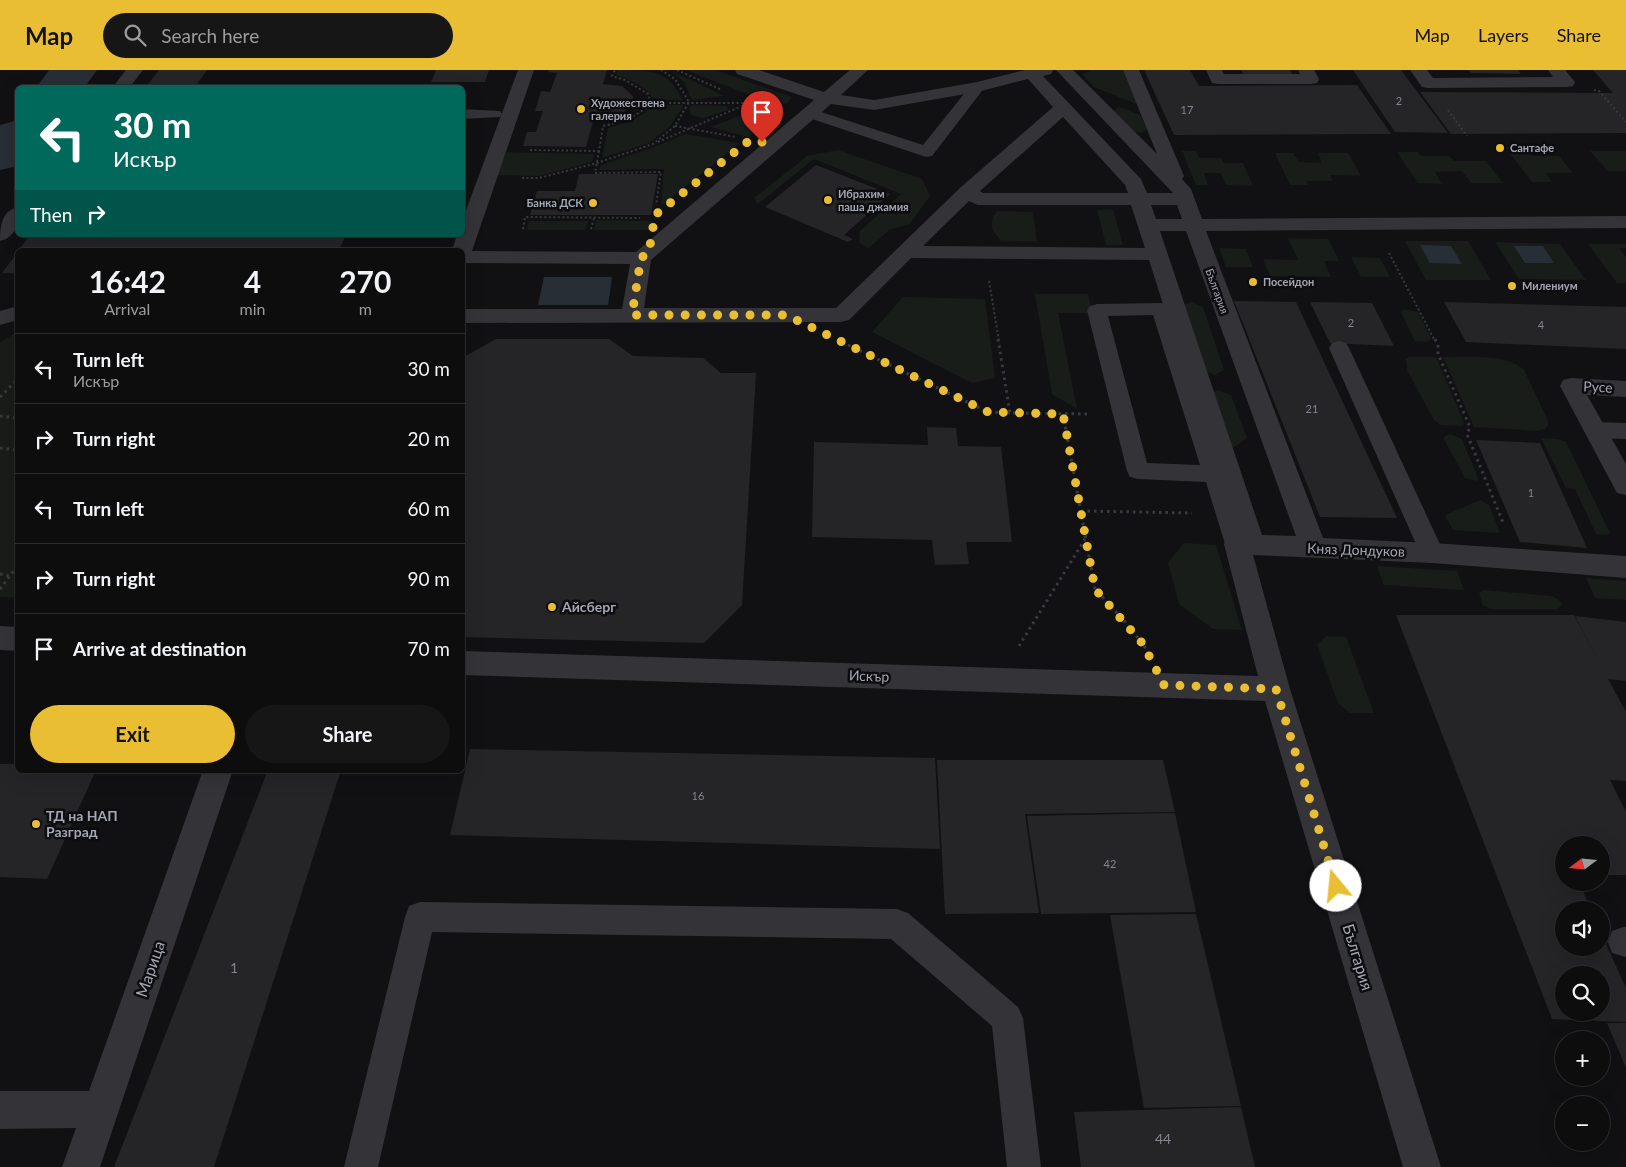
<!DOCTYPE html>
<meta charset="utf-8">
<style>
:root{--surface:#0d0d0e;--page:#161617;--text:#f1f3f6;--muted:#9a9c9e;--line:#2d2d2e;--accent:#e9be33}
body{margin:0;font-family:Lato,sans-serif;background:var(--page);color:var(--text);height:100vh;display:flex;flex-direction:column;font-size:19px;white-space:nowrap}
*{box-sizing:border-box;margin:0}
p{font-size:16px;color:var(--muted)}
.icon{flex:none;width:28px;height:28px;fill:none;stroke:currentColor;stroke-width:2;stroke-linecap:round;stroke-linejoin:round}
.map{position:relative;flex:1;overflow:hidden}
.drawer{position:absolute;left:15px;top:178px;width:450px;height:525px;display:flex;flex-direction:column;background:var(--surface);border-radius:8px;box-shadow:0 5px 20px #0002,0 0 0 1px var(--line)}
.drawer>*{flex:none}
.top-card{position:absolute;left:15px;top:15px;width:450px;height:152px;border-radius:8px;box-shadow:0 5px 20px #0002,0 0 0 1px var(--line);background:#00695c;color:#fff;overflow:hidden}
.needle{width:32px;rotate:254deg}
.fabs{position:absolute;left:1555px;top:766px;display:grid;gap:10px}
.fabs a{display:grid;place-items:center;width:55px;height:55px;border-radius:50%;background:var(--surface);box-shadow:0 5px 20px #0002,0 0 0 1px var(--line);font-size:25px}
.pin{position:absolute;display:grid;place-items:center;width:42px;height:42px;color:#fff;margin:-51px -21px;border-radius:50% 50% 50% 0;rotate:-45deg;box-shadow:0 0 5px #0007}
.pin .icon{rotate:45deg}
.me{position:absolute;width:55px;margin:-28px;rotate:343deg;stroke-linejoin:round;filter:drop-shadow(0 0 4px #0008)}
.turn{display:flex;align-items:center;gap:18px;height:105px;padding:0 15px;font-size:22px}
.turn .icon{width:65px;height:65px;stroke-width:2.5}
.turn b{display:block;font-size:35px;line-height:42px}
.then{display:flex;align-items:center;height:48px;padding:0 15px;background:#0003;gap:10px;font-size:19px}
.eta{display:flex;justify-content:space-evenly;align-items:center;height:85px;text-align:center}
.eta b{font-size:30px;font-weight:700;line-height:35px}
.cta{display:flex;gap:10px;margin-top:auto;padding:10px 15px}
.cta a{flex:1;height:58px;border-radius:30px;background:var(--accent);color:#111;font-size:20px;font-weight:700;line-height:58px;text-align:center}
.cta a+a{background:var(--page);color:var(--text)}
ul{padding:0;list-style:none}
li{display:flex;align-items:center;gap:15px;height:70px;padding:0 15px;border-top:1px solid var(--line)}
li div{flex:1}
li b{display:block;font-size:19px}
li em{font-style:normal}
header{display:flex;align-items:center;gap:30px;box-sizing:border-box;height:70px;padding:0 25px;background:var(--accent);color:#111}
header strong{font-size:24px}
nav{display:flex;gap:28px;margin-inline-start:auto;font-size:18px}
.search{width:350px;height:45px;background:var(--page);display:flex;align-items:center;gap:12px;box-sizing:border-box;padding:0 18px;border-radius:28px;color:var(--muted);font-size:19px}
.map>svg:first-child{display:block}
.green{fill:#181d19}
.water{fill:#282e36}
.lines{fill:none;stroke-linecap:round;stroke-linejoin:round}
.river{fill:#282e36;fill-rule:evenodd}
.building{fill:#252427;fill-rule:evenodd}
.path-far1{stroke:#393a3f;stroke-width:2;stroke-dasharray:2 2.5;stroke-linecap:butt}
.path{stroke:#393a3f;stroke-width:3;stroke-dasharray:2.5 4;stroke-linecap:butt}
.lane{fill:#333338;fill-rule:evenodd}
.street{fill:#333338;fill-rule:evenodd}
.route{stroke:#e9be33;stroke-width:9;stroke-dasharray:0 16.2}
.poi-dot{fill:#e9be33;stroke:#0d0c0e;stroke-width:2}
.labels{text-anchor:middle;stroke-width:5;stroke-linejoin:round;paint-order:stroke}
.number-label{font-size:11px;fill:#83858f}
.far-poi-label{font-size:11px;font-weight:bold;fill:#a3a6b3;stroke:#0d0c0e;text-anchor:start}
.far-street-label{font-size:11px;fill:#a3a6b3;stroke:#0d0c0e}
.street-label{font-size:14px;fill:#a3a6b3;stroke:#0d0c0e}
.poi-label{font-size:14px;font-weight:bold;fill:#a3a6b3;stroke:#0d0c0e;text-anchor:start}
.near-number-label{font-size:14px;fill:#83858f}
.near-street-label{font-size:16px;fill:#a3a6b3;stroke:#0d0c0e}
</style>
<header>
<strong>Map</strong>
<div class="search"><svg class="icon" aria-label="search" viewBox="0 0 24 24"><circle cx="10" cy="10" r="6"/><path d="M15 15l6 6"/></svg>Search here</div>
<nav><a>Map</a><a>Layers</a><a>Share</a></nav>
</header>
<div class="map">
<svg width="1626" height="1097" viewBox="0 0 1626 1097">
<rect width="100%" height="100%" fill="#111113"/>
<!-- green -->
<g class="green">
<path d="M618,0c35,0 49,0 65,30h-30c-5,-14 -23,-20 -37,-25z"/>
<path d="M686,0h29l77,27 -6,7 -42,-11z"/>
<path d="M1092,0h31l16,35 -45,-18 -12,-13z"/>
<path d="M672,1l52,25 -32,4 -8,-18z"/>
<path d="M653,35h31l-14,21 -21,17 -47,15 6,-30c17,-5 33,-9 45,-23z"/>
<path d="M694,35l33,1 1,4 -25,8 -12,-3 -2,-8z"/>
<path d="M762,37l18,1 -32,29 -37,-10z"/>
<path d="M1119,37l21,8 7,14 -5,4 -9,-2 -19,-20z"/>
<path d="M685,64l55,9 -79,63 3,-37 -65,1 2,-5 56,-19z"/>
<path d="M1505,77h19l8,9h27l14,17h-27l6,9h-20z"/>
<path d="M838,80l84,29 8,17 -20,28 -21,6 -20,18 -10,-5 1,-12 41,-37 -87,-35 -56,45 -4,-6 53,-42z"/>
<path d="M1182,81h14l3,7h22l3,5h19l10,23 -27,-1 -5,-12h-17l4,12h-12z"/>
<path d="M1590,81h36v20h-18z"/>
<path d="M500,82l94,2 -2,8 -53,14 -46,-1z"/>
<path d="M1397,82h21l3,4h28l5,5h32l17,22h-32l-9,-12 -27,1 7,12 -24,-1z"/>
<path d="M1275,83h18l6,9 23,1 -4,-10h30l13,23 -31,-1 3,6h-26l1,4h-18z"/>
<path d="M1113,139l10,36h-17l-9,-35z"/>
<path d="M997,141l36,1 4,30 -36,-1c-10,-11 -13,-17 -4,-30z"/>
<path d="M596,150l55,1 -2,9h-55z"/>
<path d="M529,151h59l-3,9h-58z"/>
<path d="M1288,168l40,1 11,22h-15l7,16 -61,-1 -7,-17 35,1z"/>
<path d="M1405,171h63l23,39h-65z"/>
<path d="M1495,172l65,2 26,36 -67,-1z"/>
<path d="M1588,174h38v4h-7l7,9v26h-9z"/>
<path d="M1219,178l27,1 7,18h-27z"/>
<path d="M1351,187l29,1 10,19h-29z"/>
<path d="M1035,224h53l4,19h-34l19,96 -25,-15z"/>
<path d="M903,227l82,2 10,79 -23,5 -100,-51z"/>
<path d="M1191,232l12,5 21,63 -9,5 -12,-5 -22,-64z"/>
<path d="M1404,239l14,3 13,26 -3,4 -13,-1 -14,-29z"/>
<path d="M17,262v266l-17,-1v-255z"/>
<path d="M1410,287h26l28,65 -1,4 -22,-1 -7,-5 -27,-50 -1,-11z"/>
<path d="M1443,287c23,1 65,-4 81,13l24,51v4l-3,4 -8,2 -63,-4z"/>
<path d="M1218,320l13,5 16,43 -14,10 -8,-5 -16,-49z"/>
<path d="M1450,364l12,5 16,39 -1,3 -12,-3 -21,-39 1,-3z"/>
<path d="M1541,368l17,1 8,3 44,91 -4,2 -10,-1 -21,-45 -9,-1z"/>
<path d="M1480,430l9,5 11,28 -47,-3 -8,-15z"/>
<path d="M1184,473l32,2 26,85 -29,-1 -34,-25 -11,-41z"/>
<path d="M1377,496l80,5 7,19 -80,-5z"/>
<path d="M1586,508l40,3v19l-31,-2z"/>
<path d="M1484,520l68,6 7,4 3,4 -4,5h-68l-7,-4 -4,-12z"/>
<path d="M1326,566l20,1 28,76h-24l-12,-10 -21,-58z"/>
</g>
<!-- water -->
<g class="water">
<path d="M1420,175l31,1 11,18 -32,-1z"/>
<path d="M1514,176h29l11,17h-29z"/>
<path d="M544,207h68l-4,28h-70z"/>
</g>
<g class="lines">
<!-- river -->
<g class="river">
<path d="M49,0h48l-13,18h-48z"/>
<path d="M18,50v46l-18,4v-45z"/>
</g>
</g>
<!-- building -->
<g class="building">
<path d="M159,0h48l-13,18h-49z"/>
<path d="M436,0h53l-4,12h-54z"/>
<path d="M549,0h58l-4,14 19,2 11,10v5l-9,11 -19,5 -11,1 -8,29 -63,-1 4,-14h9l7,-21h-8l6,-20 9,1 7,-19 -9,-1z"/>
<path d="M1144,0h46l9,16 158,-1 34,49 -217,1z"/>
<path d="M1241,0h49l2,4h-49z"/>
<path d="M1353,0h48l47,63 -53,-1z"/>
<path d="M1468,0h50l3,4 -50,-1z"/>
<path d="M1593,0h33v63l-175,1 -31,-42 193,1z"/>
<path d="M816,95l74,29 -46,41 9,4 -5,3 -83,-35z"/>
<path d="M579,104h79l-7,41h-121l7,-24h38z"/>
<path d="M30,165h316l-7,15h-320z"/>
<path d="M18,182v21h-16z"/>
<path d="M1234,231l62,1 101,216 -77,-1z"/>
<path d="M1310,232l62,1 22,43 -64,-3z"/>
<path d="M1444,232l182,5v42l-160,-7z"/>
<path d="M496,269h113l24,17 70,2 18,15h35l-14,232 -38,38 -242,-6v-279z"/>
<path d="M927,357l29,1 2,18 43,1 11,95h-46l3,22 -34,1 -3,-25 -120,-3 2,-95 114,3z"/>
<path d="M1476,370l64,3 47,105 -67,-6z"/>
<path d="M1396,545h178l25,47 -24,-46 51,6v59l-18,-2 18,33v69l-16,-1 16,32v63h-25v-30h-37v37h15l12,28h-27v38h37v-15l25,55v34l-74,-3zM1564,905h37v37h-37z"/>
<path d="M470,679l465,9 5,91 -490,-14z"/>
<path d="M937,690h226l12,52 -150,2 14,99 -94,1z"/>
<path d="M0,694h18v6h78l-49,109 -47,-2z"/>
<path d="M268,700h73l-127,397h-100z"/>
<path d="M1175,743l21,99 -155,2 -14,-98z"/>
<path d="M1196,844l45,192 -97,2 -34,-193z"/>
<path d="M1607,953h19v45z"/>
<path d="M1241,1037l14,60h-174l-7,-55z"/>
</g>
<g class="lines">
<!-- path-far1 -->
<g class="path-far1">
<path d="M677,0l45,20"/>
<path d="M1594,20l5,1 27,31"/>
<path d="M651,33h94"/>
<path d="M1448,40l19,26"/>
<path d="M675,56l61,11"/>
<path d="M658,72l91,-39"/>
<path d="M530,80l69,1 4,-25c19,-4 34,-9 48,-23l-3,-9 -23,-14 -13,-4 3,-6"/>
<path d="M599,81l-4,22 66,-1 -5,33"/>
<path d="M522,108h17l58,-15 56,-19 22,-18 14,-24 -14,-23 -14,-9"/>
<path d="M523,159l2,-12 115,1"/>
<path d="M591,159l3,-11"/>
<path d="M1389,183l46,88"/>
<path d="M989,211l10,60"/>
</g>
<!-- path -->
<g class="path">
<path d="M998,269l12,74 80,1"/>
<path d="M1435,269l3,7v8l32,73 -3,7 37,91"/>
<path d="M848,275l140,67 22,1"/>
<path d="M0,327l18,-18"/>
<path d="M1063,344l32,175 34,37 17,23"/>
<path d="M0,346l18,2"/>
<path d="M0,378l18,2"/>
<path d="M1081,441l111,2"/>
<path d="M0,504l9,2"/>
<path d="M0,519l18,-24"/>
<path d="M1019,576l66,-107"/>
</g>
<!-- lane -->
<g class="lane">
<path d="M977,12l5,2 3,3 -53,69 -6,1 -123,-41 -2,-3 2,-3h12l108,35 49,-61z"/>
<path d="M462,39l38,2 2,3 -2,3 -38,2z"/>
<path d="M1161,233l7,2 3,4 78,235 -4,7 -8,2 -8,-2 -4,-7 -19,-62 -68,-3 -8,-2 -3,-6 -40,-161 3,-4 7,-2zM1153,245l47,150 -53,-2 -39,-147z"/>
<path d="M1339,271l7,2 3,5 95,205 -4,7 -8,3 -8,-3 -4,-7 -91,-205 3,-5z"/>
<path d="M1595,352l31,1v16l-31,-1 -8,-2 -3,-6 3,-6z"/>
<path d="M420,832l477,7 11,4 110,94 5,11 18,149h-34l-15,-141 -101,-87 -459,-7 -54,235h-34l61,-250 4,-11z"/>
<path d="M1623,857h3v30l-14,-4 -4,-11 4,-11z"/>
</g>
<!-- street -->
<g class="street">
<path d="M126,0h17l-14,18h-17z"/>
<path d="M518,0h16l-62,181 164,1 178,-152 -77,-26 -2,-4h24l65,22 26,-22h18l-27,25 33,5 103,-18 48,-12h28l-2,4 -8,2 98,103 6,14h26l-117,-123h17l84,84 -34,-84h16l45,106 -2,3 9,10 11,30 424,-3v12l-420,3 117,307 109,5 194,13v22l-194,-15 -179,-8 37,134 151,478h-38l-138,-466 -803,-26v-24l796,25 -34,-132 4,-7 8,-3 -87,-274 -238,-2 -62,62 -8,2 -379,1v-14h160l8,-45 -168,-1v-13h-10l5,-15h5v-14zM1028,9l25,28 -92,80 -125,121h-192l7,-48 180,-156 43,6 103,-18zM1063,47l62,68 3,8h-145l-3,-2zM969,131l9,4h153l14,43 -222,-2zM1151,135h26l5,14h-26zM1160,161h26l110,305 -34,-1z"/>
<path d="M1206,0h16l2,4h76l-2,-4h16l5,9 -2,4 -6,1h-93l-6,-1z"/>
<path d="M1410,0h17l6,8 120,-1 -5,-7h17l10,12 -2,4 -6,1 -139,1 -6,-1z"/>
<path d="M18,137c0,15 -1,30 -18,34 0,-14 1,-30 18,-34z"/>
<path d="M18,236v14l-18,5v-14z"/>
<path d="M1571,308l55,3v16l-39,-2 39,69v31l-9,-2 -57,-107 3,-6z"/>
<path d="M0,556l18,1v24l-18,-1z"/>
<path d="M203,700h30l-133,397h-38l14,-39 -76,1v-38h89z"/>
</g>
</g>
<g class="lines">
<!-- route -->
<path class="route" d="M762,72l-12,-2 -95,75 -6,37 -8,6 -9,57h154l202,97 75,2 32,175 48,55 21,41 112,4 60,197"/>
</g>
<!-- markers -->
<g class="poi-dot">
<circle cx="581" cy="39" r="5"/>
<circle cx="1500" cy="78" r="5"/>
<circle cx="828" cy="130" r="5"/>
<circle cx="593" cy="133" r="5"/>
<circle cx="1253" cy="212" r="5"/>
<circle cx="1512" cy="216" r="5"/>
<circle cx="552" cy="537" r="5"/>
<circle cx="36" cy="754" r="5"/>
</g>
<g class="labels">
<!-- number labels -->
<g class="number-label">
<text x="1399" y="35">2</text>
<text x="1187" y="44">17</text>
<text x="1351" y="257">2</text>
<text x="1541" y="259">4</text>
<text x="1312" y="343">21</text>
<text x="1531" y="427">1</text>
<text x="698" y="730">16</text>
<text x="1110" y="798">42</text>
</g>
<!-- far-poi labels -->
<g class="far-poi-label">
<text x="591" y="37">Художествена<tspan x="591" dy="13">галерия</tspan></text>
<text x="1510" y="82">Сантафе</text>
<text x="838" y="128">Ибрахим<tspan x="838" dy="13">паша джамия</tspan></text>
<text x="583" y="137" text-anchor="end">Банка ДСК</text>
<text x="1263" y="216">Посейдон</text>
<text x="1522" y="220">Милениум</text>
</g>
<!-- far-street labels -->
<g class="far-street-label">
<text transform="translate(1217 221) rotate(70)" y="4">България</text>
</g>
<!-- street labels -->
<g class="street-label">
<text transform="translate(1598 317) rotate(3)" y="5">Русе</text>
<text transform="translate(1356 480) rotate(2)" y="5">Княз Дондуков</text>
<text transform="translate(869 606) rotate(2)" y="5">Искър</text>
</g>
<!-- poi labels -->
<g class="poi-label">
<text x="562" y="542">Айсберг</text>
<text x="46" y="751">ТД на НАП<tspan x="46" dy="16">Разград</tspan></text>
</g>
<!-- near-number labels -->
<g class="near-number-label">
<text x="234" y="903">1</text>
<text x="1163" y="1074">44</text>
</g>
<!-- near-street labels -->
<g class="near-street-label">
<text transform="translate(1358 887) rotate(73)" y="6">България</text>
<text transform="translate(150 899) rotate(-71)" y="6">Марица</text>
</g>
</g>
</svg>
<div class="fabs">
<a><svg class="needle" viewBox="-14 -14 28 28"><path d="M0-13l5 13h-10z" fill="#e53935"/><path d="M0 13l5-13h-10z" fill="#9a9c9e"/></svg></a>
<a><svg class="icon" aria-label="sound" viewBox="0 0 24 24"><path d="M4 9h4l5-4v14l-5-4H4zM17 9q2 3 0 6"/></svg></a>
<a><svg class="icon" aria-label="search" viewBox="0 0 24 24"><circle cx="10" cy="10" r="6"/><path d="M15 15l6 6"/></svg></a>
<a>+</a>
<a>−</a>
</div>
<div class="pin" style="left:762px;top:72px;background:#d93025"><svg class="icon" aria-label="arrive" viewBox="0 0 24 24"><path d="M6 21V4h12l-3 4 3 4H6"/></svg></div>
<svg class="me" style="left:1336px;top:816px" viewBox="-20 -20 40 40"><circle r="19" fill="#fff"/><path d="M0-13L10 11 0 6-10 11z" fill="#e9be33"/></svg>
<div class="top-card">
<div class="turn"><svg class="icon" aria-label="left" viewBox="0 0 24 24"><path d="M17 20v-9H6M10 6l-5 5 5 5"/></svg><div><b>30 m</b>Искър</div></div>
<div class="then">Then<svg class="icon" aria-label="right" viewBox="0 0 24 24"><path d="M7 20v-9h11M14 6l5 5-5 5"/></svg></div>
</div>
<section class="drawer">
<div class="eta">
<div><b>16:42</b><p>Arrival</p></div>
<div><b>4</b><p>min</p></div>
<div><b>270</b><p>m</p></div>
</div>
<ul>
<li><svg class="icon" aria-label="left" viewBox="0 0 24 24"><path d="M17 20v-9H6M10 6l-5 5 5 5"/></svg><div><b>Turn left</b><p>Искър</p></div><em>30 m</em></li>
<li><svg class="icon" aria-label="right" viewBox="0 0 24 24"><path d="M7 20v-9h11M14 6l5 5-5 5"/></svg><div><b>Turn right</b></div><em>20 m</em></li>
<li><svg class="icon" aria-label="left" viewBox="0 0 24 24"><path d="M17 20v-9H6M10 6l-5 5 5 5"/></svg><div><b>Turn left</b></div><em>60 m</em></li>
<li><svg class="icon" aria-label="right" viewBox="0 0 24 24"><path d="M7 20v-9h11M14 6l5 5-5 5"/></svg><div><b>Turn right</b></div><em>90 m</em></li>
<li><svg class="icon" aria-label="arrive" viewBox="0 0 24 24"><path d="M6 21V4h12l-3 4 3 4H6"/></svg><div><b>Arrive at destination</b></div><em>70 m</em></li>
</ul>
<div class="cta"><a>Exit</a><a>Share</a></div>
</section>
</div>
